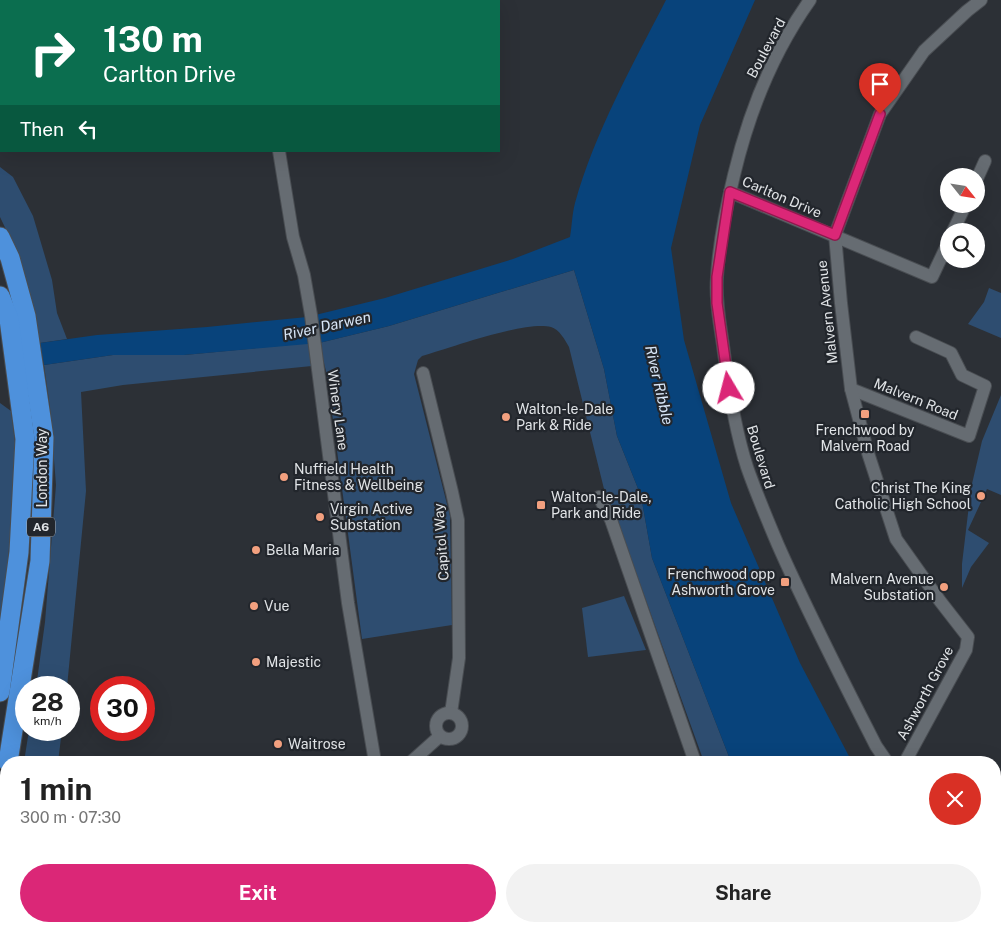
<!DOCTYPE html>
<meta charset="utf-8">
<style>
:root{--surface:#fff;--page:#f2f2f2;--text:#222;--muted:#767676;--accent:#db2777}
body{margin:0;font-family:"Public Sans",sans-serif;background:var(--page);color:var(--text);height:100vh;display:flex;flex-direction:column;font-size:19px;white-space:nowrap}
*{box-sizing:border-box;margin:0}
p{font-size:16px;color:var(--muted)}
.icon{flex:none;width:28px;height:28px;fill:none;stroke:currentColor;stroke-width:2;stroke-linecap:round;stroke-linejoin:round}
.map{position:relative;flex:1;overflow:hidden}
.details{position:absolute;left:0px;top:756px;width:1001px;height:176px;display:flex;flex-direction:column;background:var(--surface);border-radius:20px 20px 0 0;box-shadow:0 5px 20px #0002}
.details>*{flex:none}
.hud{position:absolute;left:0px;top:0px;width:500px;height:152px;box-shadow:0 5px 20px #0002;background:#0b6e4f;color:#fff;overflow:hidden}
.needle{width:32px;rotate:120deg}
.buttons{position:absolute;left:940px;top:168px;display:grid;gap:10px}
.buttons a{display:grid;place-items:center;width:45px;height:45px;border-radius:50%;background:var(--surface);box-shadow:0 5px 20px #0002;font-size:25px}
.speed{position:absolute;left:15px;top:676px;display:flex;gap:10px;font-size:25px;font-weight:700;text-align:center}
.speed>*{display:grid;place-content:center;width:65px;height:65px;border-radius:50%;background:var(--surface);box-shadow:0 5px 20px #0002;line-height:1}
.speed small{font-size:12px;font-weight:400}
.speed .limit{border:8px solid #d22;background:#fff;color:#111}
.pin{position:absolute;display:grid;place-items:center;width:42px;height:42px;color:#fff;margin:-51px -21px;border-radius:50% 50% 50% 0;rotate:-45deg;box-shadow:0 0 5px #0007}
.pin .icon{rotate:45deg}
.me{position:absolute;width:55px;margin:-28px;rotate:352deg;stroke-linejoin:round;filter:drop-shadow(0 0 4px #0008)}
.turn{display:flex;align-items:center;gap:18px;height:105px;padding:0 20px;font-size:22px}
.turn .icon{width:65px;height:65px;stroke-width:2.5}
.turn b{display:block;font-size:35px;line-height:42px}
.then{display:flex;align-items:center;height:48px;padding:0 20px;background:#0003;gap:10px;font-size:19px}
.round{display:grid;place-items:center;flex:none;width:52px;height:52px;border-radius:26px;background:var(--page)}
.head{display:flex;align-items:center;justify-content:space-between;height:85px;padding:0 20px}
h1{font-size:30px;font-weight:700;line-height:38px}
.action{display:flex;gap:10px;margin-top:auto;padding:10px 20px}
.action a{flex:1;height:58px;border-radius:30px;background:var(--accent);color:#fff;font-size:20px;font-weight:700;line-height:58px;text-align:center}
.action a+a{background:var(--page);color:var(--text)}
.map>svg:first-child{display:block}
.green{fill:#2e4d70}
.water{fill:#08437b}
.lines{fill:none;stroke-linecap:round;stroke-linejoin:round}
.minor-casing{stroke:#494d52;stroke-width:14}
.highway-casing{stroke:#494d52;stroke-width:21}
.minor{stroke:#666c72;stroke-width:12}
.highway{stroke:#4e91dc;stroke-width:19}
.route-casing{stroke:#8e194d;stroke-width:12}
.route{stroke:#db2777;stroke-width:9}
.poi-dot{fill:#f2a07f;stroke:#22262c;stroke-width:2}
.labels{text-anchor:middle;stroke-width:4.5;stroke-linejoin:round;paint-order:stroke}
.shield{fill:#22262c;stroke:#a8abaf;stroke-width:1}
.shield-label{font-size:12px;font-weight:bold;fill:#e1e4e7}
.street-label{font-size:14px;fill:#e1e4e7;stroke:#22262c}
.poi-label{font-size:14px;fill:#e1e4e7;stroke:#22262c;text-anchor:start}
.water-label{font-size:15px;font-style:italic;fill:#d8e6f7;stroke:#22262c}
</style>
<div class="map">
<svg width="1001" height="932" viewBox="0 0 1001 932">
<rect width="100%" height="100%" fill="#2c3036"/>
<!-- green -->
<g class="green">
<path d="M0,167l13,10 20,39 19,64 5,33 10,26 -27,4 -4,-23 -24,-78 -12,-25z"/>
<path d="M574,270l30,99 13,67 24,60 11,62 79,204h-27l-88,-245 -11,-24 -36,-146c-4,-7 -10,-18 -18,-20 -25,-7 -101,21 -129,29l-4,4 -4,14 36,142 2,109 -90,14 -35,-264 -8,-32 70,-17z"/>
<path d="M989,288l12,5v45l-33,-14 16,-22z"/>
<path d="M310,343l2,23 -189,19 -42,7 5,99 -19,196 -31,1 9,-66 11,-137 -6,-77 -6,-43 69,-10h71z"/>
<path d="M1001,395v100l-14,-6 -19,41 21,13 -18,24 -9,21v-24l9,-76 11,-47z"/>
<path d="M0,403l11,8 6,47 -17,192z"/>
<path d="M624,596l22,54 -58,7 -6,-49z"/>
<path d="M29,730h33l-4,32h-34z"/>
</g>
<!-- water -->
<g class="water">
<path d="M666,0h89l-55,125 -29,123 13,92 47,163 69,160 52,99h-121l-79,-204 -11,-62 -24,-60 -13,-67 -30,-99 -185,56 -70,17 -135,12h-71l-69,10 -4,-22 57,-8 110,-8 100,-10 78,-19 128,-39 57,-22c2,-11 2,-23 5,-34 20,-71 57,-137 91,-203z"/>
<path d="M787,926h111v6h-109z"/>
</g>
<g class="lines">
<defs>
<g id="minor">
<path d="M252,0l1,1"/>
<path d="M810,0c-37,52 -61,112 -76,175 -8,33 -15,68 -17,102 -2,26 4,51 7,76 5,38 11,77 23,114 9,26 20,52 31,78 30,68 64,134 98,201l11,16"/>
<path d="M279,151l14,86 11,38 7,40 37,288 27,159"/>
<path d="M976,181l9,-20"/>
<path d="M730,192l202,85 17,-36"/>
<path d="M953,231l13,-27"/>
<path d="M423,373l29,119 6,28 1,138 -8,55"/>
<path d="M851,389l118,47 16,-50 -23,-11 -11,-22 -35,-16"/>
<path d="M599,497l12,23 84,242"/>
<circle cx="449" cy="726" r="13"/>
<path d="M411,762l29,-26"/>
<path d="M905,762l61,-112 2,-13 -28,-36 -44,-62 -28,-86 -17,-64 -10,-86 -6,-68 45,-121 44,-63 43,-40 14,-11"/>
<path d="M995,836l6,-3"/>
<path d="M403,926l1,6"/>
<path d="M941,926l3,6"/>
<path d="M697,932l1,-6"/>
</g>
<g id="highway">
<path d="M0,237l10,21 16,58 18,122 -4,123 -32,201"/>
<path d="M0,296l9,23 16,120 -6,113 -19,140"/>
<path d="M0,885l6,-102"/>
<path d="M0,915l3,17"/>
</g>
</defs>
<!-- minor casing -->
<use href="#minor" class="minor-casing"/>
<!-- highway casing -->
<use href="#highway" class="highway-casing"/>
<!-- minor -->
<use href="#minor" class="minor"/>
<!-- highway -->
<use href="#highway" class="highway"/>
</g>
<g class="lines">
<defs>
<path id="route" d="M729,388l-12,-85v-26l13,-85 105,43 45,-121"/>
</defs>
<!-- route casing -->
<use href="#route" class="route-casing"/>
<!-- route -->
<use href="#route" class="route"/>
</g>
<!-- markers -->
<g class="poi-dot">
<rect x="860" y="409" width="10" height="10" rx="2.5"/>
<circle cx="506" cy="417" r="5"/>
<circle cx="284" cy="477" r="5"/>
<circle cx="981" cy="496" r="5"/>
<rect x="536" y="500" width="10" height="10" rx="2.5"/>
<circle cx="320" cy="517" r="5"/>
<circle cx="256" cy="550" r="5"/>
<rect x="780" y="577" width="10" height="10" rx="2.5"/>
<circle cx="944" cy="587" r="5"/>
<circle cx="254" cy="606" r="5"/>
<circle cx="256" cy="662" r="5"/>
<circle cx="278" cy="744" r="5"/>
</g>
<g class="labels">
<!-- shield labels -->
<rect class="shield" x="27" y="517.5" width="28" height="19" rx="4"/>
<g class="shield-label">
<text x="41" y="531">A6</text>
</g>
<!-- street labels -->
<g class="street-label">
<text transform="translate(766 48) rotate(-62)" y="5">Boulevard</text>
<text transform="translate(782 197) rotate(23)" y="5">Carlton Drive</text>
<text transform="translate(827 312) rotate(-96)" y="5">Malvern Avenue</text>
<text transform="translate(916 399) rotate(22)" y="5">Malvern Road</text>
<text transform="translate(338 410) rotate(82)" y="5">Winery Lane</text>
<text transform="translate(761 457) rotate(73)" y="5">Boulevard</text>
<text transform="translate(42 468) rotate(-90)" y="5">London Way</text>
<text transform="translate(441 542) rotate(-94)" y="5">Capitol Way</text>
<text transform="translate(925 693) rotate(-62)" y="5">Ashworth Grove</text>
</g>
<!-- poi labels -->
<g class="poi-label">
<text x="516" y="414">Walton-le-Dale<tspan x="516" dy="16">Park &amp; Ride</tspan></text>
<text x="865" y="435" text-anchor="middle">Frenchwood by<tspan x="865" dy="16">Malvern Road</tspan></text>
<text x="294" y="474">Nuffield Health<tspan x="294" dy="16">Fitness &amp; Wellbeing</tspan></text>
<text x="971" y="493" text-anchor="end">Christ The King<tspan x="971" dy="16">Catholic High School</tspan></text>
<text x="551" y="502">Walton-le-Dale,<tspan x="551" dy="16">Park and Ride</tspan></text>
<text x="330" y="514">Virgin Active<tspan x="330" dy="16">Substation</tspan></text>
<text x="266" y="555">Bella Maria</text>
<text x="775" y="579" text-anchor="end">Frenchwood opp<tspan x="775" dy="16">Ashworth Grove</tspan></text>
<text x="934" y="584" text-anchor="end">Malvern Avenue<tspan x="934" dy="16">Substation</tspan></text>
<text x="264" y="611">Vue</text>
<text x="266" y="667">Majestic</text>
<text x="288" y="749">Waitrose</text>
</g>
<!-- water labels -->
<g class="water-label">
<text transform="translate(327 326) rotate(-12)" y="5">River Darwen</text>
<text transform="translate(659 385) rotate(77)" y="5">River Ribble</text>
</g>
</g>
</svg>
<div class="buttons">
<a><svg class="needle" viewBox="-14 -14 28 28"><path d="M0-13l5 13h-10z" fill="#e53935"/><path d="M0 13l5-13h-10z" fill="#767676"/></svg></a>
<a><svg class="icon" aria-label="search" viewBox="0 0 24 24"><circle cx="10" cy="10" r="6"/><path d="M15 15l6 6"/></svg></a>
</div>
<div class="speed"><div>28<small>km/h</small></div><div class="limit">30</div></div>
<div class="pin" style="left:880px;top:114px;background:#d93025"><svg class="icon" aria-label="arrive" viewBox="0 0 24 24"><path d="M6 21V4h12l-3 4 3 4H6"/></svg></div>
<svg class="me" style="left:729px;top:388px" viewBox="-20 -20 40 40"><circle r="19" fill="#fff"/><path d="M0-13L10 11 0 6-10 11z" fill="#db2777"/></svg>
<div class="hud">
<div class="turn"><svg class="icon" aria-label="right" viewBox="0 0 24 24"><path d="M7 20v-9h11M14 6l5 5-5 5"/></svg><div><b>130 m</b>Carlton Drive</div></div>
<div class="then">Then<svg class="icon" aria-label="left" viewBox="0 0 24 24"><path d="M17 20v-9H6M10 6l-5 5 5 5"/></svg></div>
</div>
<section class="details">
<div class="head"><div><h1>1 min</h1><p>300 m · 07:30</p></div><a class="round" style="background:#d93025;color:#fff"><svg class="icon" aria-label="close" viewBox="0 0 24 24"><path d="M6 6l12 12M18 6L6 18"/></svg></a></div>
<div class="action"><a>Exit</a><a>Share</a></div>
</section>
</div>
